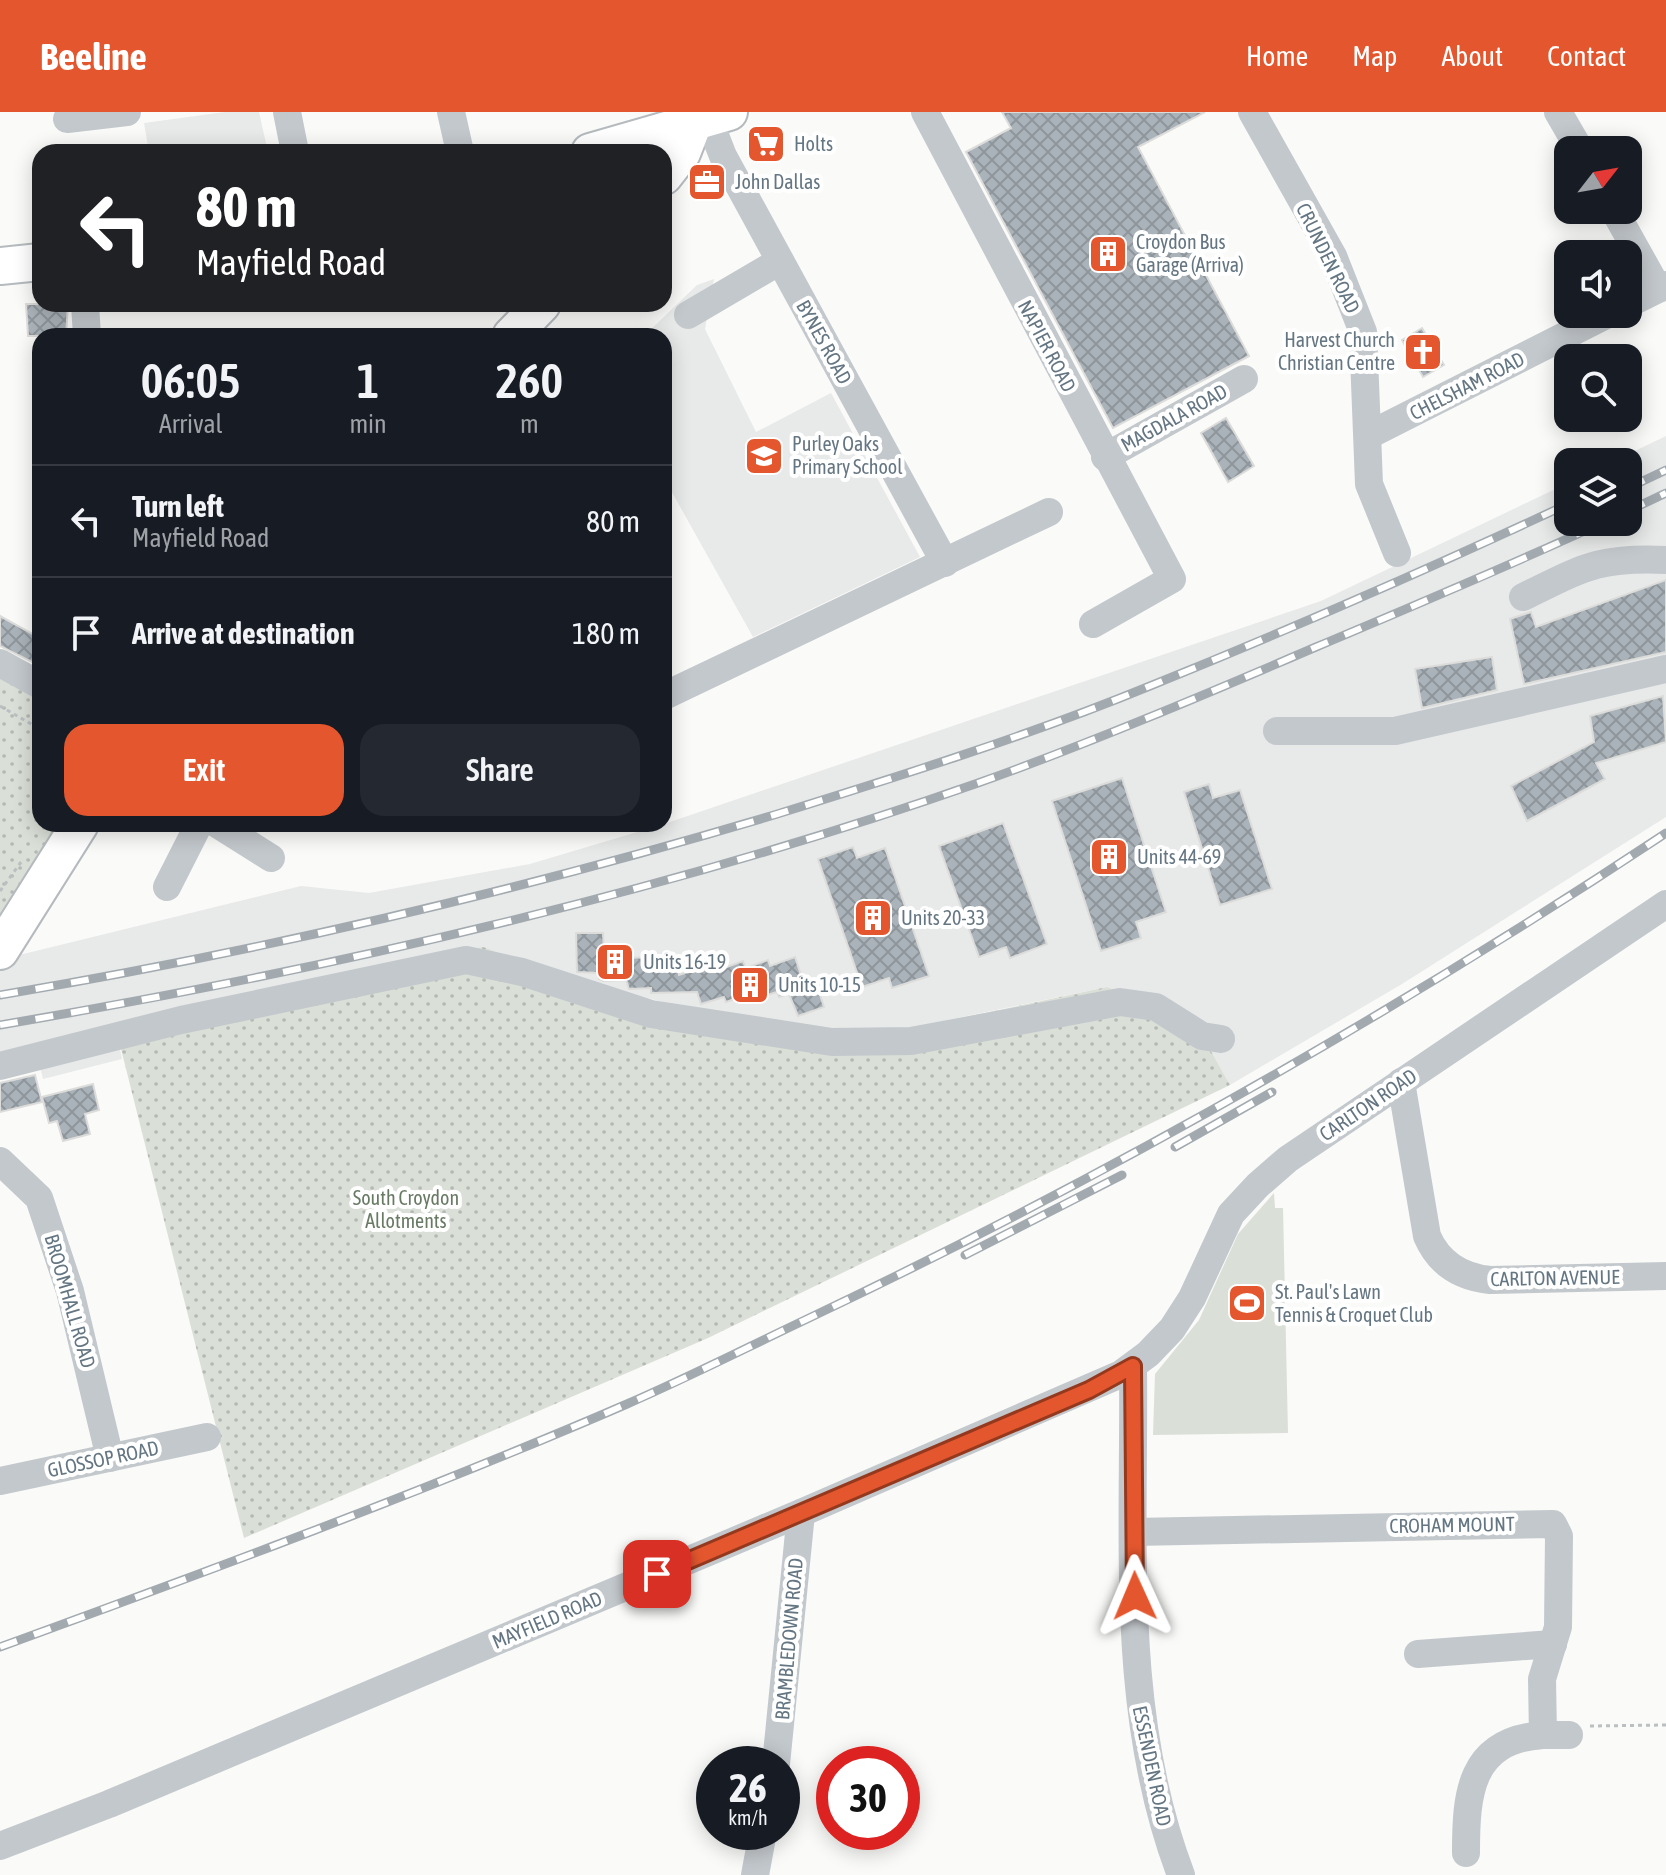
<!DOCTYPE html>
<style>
:root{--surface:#171b24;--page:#242831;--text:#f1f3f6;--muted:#9ea1a6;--line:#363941;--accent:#e4572e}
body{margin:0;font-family:"Asap Condensed",sans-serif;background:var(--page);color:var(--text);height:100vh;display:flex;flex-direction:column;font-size:30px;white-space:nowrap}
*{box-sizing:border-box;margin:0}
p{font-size:26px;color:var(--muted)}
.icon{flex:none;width:44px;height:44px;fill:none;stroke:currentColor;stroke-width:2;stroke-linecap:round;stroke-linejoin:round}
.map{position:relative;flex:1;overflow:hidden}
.panel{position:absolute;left:32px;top:216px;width:640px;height:504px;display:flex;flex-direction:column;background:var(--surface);border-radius:24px;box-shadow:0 4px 20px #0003}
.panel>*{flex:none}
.guide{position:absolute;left:32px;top:32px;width:640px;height:168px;border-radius:24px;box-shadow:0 4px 20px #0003;background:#202124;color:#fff;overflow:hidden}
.needle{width:52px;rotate:59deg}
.buttons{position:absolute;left:1554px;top:24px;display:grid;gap:16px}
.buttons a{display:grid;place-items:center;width:88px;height:88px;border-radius:16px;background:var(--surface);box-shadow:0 4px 20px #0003;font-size:40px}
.speed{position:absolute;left:696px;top:1634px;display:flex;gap:16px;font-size:40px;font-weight:700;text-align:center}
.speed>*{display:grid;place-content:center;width:104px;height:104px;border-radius:50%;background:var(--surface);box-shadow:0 4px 20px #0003;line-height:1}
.speed small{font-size:20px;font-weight:400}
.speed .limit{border:12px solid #d22;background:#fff;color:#111}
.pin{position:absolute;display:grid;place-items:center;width:68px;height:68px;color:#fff;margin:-34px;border-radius:16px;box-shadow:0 4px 12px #0006}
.me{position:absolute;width:88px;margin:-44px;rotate:359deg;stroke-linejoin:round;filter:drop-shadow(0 0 6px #0008)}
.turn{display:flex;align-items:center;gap:28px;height:168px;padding:0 32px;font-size:36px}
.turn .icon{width:104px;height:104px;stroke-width:2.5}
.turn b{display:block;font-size:56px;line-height:68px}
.eta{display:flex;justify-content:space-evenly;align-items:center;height:136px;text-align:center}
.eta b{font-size:48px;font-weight:600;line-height:56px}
.cta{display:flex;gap:16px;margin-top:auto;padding:16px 32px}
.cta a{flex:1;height:92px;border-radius:24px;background:var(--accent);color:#fff;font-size:32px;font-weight:600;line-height:92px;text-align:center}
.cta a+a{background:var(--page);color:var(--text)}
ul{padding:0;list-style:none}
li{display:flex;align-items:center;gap:24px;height:112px;padding:0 32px;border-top:2px solid var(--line)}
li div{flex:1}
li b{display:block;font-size:30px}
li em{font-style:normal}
header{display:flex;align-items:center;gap:48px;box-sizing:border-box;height:112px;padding:0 40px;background:var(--accent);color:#fff}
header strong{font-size:38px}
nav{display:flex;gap:44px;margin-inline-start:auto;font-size:28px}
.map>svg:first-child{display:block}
.built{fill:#e8e9e9}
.park{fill:url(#park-dots)}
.pitch{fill:#dadfd7}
.building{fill:url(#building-cross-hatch);stroke:#dcdcda;stroke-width:2}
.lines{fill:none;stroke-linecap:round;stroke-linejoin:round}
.major-casing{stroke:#b5babe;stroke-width:40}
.path{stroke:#bbbfc2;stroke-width:3;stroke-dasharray:4 4;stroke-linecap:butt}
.minor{stroke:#c3c8cc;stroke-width:28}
.major{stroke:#fff;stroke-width:36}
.rail-casing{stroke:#a2aab0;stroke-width:9}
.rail{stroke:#fff;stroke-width:6;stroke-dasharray:18;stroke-linecap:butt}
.route-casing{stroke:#94391e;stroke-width:20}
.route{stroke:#e4572e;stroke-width:14}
.labels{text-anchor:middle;stroke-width:8;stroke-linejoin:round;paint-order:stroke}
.poi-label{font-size:20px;fill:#657683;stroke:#fff;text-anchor:start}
.street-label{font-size:20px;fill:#657683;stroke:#fff}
.park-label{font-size:20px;fill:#687a64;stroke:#fff}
</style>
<header>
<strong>Beeline</strong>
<nav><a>Home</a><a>Map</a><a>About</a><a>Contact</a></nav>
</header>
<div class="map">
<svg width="1666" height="1763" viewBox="0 0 1666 1763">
<defs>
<pattern id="park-dots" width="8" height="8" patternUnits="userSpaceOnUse" patternTransform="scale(2)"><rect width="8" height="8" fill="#dadfd7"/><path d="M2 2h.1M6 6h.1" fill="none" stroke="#b4b9b4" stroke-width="1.8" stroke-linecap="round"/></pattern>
<pattern id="building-cross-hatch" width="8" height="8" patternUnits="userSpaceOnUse" patternTransform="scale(2)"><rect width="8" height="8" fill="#aab3b9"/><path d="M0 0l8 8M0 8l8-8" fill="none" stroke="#8e969c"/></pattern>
</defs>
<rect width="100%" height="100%" fill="#fafaf8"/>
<!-- built -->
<g class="built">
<path d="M225,0h34l9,40h-119l-5,-29z"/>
<path d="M714,167l-9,50 51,103 75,-39 89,164 -167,80 -89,-159v-142h-20l53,-51z"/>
<path d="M1666,324v381l-264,167 -172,101 -37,-66 -86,-32 -232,48 -186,-26 -140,-37 -433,58 6,29 -79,20 -3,-12 -40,8v-106l7,-11 294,-72 68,7 161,-29 134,-40 657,-223 247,-118v39h60v-60h-16z"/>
</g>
<!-- park -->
<g class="park">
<path d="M0,560l40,22v130h26l-66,95z"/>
<path d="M483,835l66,25 142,40 185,24 231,-49 86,32 37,66 -522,253 -464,200 -128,-509z"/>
</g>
<!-- pitch -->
<path class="pitch" d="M1274,1081l1,15h8l5,225 -135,2 2,-61 44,-54 39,-86z"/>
<!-- building -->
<g class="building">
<path d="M1002,0h203l-67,35 111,209 -136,72 -147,-276 45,-24z"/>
<path d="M26,192h42l-2,32h-38z"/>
<path d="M1422,216l22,37 -21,12 -21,-37z"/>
<path d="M1226,306l28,48 -26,16 -27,-49z"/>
<path d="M1666,468v72l-142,32 -14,-65 21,-7 5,15z"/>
<path d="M0,504l40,22v28l-40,-20z"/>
<path d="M1492,545l5,33 -75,18 -7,-39z"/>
<path d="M1663,584l3,46 -70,21 9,16 -78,42 -16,-35 83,-44 -4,-26z"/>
<path d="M1122,666l44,134 -30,10 5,16 -40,13 -49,-150z"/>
<path d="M1209,672l4,14 27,-8 32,99 -52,16 -36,-113z"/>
<path d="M1003,711l44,121 -37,14 -4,-11 -27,10 -40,-111z"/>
<path d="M853,735l4,11 28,-10 44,128 -37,12 -3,-10 -27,9 -44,-128z"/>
<path d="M576,821h27l1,18 25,-1 1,8 23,-1 1,9 24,-1 1,10 37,-12 3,7 24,-9 3,7 22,-8 2,6 25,-9 10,30 11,-4 8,24 -26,9 -9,-22 -10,3 -2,-5 -23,7 -2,-6 -26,9 -2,-5 -23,7 -4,-12 -46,1v-5l-22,1 -3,-9 -23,1 -4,-2v-6l-22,-1z"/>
<path d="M35,963l7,27 -42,10v-29z"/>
<path d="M93,972l6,26 -14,4 5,20 -27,7 -6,-20 -8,2 -7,-26z"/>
</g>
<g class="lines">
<defs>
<g id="major">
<path d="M590,40l139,-40"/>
<path d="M664,64l18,-23 11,-28"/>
<path d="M0,154l40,-4"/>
<path d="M511,224l31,-32"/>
<path d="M0,839l80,-127"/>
</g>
</defs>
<!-- major casing -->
<use href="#major" class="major-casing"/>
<!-- path -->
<g class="path">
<path d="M0,594l40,23"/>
<path d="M0,779l21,-29"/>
<path d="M1590,1614l76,-1"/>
</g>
<!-- minor -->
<g class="minor">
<path d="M287,0l8,40"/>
<path d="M451,0l9,40"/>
<path d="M925,0l247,467 -79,45"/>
<path d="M1252,0l81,144 30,76 6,152 28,69"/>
<path d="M1558,0l22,38"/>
<path d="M67,7l60,-7"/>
<path d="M709,8l14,36 222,407"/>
<path d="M1614,98l44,79"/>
<path d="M85,192l2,32"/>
<path d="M1628,192l38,-19"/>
<path d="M688,203l92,-54"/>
<path d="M1369,323l239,-121"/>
<path d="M1105,345l139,-78"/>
<path d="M1523,485c60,-29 74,-40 143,-37"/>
<path d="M0,551l40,22"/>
<path d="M664,584l385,-184"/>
<path d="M1277,619h118l271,-62"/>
<path d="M217,712l54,34"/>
<path d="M167,775l32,-63"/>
<path d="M0,954l181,-46 285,-60 56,12 129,42 181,28 79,-1 209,-39 36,5 46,29 19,3"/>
<path d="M1401,970l26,154c12,28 34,41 63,44l176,-4"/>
<path d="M0,1049l39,37 31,93 40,167"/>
<path d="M1133,1254c2,171 -14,347 48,509"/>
<path d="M0,1369l207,-44"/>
<path d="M1134,1420l419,-8 6,12 -1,91 -16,52 1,56c-74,5 -77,60 -77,118"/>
<path d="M1418,1542l135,-10"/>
<path d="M1543,1623h26"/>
<path d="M776,1652l25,-251"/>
<path d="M0,1734l109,-42 692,-291 320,-139 27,-20 24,-25 20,-31 39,-84 27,-29 30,-26 378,-255"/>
<path d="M755,1763l8,-43"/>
</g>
<!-- major -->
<use href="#major" class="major"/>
<defs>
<g id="rail">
<path d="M1628,376l38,-18"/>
<path d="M1628,399l38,-18"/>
<path d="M0,883c262,-44 519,-104 774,-180 126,-39 254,-79 376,-129 141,-57 281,-118 418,-182"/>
<path d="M0,913c331,-56 661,-131 978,-242 115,-41 226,-88 338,-136 97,-41 193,-81 288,-125"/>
<path d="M1175,1035l97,-55"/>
<path d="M965,1143l157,-80"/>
<path d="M0,1535c211,-77 421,-154 627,-243 60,-26 119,-56 178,-84 299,-142 585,-304 861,-487"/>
</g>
</defs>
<!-- rail casing -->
<use href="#rail" class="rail-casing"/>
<!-- rail -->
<use href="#rail" class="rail"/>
</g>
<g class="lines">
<defs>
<path id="route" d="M657,1462l432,-184 44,-24 2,230"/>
</defs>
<!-- route casing -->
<use href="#route" class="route-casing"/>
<!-- route -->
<use href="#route" class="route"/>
</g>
<!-- icons -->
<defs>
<symbol id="supermarket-square" viewBox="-11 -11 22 22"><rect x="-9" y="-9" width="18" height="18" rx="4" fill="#e4572e" stroke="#fff"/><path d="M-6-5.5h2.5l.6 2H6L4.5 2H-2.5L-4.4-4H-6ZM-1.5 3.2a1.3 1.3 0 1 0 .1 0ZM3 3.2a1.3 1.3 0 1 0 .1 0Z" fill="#fff"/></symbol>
<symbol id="office-square" viewBox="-11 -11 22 22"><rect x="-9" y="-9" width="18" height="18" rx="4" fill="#e4572e" stroke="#fff"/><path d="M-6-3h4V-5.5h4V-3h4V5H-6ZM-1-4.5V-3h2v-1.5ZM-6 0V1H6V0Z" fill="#fff"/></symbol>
<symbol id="building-square" viewBox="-11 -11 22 22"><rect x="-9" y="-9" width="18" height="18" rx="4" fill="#e4572e" stroke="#fff"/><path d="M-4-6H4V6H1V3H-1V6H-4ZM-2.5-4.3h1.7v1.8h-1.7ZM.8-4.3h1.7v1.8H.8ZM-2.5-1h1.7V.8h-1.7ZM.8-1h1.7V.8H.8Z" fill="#fff"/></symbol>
<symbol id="church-square" viewBox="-11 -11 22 22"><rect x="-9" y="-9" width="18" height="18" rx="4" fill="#e4572e" stroke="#fff"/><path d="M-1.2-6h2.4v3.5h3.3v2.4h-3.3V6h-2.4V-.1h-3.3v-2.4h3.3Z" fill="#fff"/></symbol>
<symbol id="school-square" viewBox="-11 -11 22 22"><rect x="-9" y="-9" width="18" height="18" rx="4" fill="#e4572e" stroke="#fff"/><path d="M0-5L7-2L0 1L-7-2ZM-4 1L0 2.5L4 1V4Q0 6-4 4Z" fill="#fff"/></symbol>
<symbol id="stadium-square" viewBox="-11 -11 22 22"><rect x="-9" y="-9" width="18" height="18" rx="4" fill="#e4572e" stroke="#fff"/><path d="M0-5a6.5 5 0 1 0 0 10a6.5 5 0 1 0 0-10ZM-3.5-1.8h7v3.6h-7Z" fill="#fff"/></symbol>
</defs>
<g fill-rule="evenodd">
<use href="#supermarket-square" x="744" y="10" width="44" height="44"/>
<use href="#office-square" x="685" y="48" width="44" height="44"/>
<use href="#building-square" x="1086" y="120" width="44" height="44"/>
<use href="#church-square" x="1401" y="218" width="44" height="44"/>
<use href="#school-square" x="742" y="322" width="44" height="44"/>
<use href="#building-square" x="1087" y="723" width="44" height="44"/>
<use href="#building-square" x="851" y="784" width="44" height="44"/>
<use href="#building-square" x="593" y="828" width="44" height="44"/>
<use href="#building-square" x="728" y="851" width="44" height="44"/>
<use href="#stadium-square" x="1225" y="1169" width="44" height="44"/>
</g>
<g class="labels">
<!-- poi labels -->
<g class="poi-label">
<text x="794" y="39">Holts</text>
<text x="735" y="77">John Dallas</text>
<text x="1136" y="137">Croydon Bus<tspan x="1136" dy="23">Garage (Arriva)</tspan></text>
<text x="1395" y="235" text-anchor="end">Harvest Church<tspan x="1395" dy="23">Christian Centre</tspan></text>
<text x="792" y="339">Purley Oaks<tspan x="792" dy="23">Primary School</tspan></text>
<text x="1137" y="752">Units 44-69</text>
<text x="901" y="813">Units 20-33</text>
<text x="643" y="857">Units 16-19</text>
<text x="778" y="880">Units 10-15</text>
<text x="1275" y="1187">St. Paul's Lawn<tspan x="1275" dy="23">Tennis &amp; Croquet Club</tspan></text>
</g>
<!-- street labels -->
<g class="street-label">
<text transform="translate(1328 146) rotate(64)" y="7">CRUNDEN ROAD</text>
<text transform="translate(824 230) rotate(61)" y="7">BYNES ROAD</text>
<text transform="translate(1047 234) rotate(62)" y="7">NAPIER ROAD</text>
<text transform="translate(1467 274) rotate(-27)" y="7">CHELSHAM ROAD</text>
<text transform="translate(1174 306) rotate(-29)" y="7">MAGDALA ROAD</text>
<text transform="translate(1368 993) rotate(-34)" y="7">CARLTON ROAD</text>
<text transform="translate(1555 1166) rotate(-1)" y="7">CARLTON AVENUE</text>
<text transform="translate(70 1189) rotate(74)" y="7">BROOMHALL ROAD</text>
<text transform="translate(103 1347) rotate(-12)" y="7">GLOSSOP ROAD</text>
<text transform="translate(1452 1413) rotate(-1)" y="7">CROHAM MOUNT</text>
<text transform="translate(547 1508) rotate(-23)" y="7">MAYFIELD ROAD</text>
<text transform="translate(789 1527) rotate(-85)" y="7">BRAMBLEDOWN ROAD</text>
<text transform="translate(1152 1654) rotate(78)" y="7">ESSENDEN ROAD</text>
</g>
<!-- park labels -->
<g class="park-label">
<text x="406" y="1093">South Croydon<tspan x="406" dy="23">Allotments</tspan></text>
</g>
</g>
</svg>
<div class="buttons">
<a><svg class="needle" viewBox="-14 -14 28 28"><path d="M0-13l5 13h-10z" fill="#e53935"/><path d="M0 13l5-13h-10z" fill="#9ea1a6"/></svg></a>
<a><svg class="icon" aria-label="sound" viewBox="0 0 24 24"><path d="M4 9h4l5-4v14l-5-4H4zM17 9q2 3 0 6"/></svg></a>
<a><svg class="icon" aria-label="search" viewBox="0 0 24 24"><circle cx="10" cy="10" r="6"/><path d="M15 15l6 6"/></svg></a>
<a><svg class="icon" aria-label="layers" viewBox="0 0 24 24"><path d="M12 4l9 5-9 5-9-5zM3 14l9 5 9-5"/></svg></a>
</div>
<div class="speed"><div>26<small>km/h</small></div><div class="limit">30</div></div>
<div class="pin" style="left:657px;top:1462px;background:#d93025"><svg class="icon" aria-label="arrive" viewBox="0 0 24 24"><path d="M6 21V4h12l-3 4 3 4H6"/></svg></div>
<svg class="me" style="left:1135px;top:1484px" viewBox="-20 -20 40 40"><path d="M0-17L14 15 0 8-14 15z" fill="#e4572e" stroke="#fff" stroke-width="4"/></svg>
<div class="guide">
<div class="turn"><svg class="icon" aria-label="left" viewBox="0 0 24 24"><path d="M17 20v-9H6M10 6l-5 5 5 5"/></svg><div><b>80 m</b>Mayfield Road</div></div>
</div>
<section class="panel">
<div class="eta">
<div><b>06:05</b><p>Arrival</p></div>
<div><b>1</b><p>min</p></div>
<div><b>260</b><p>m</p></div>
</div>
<ul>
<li><svg class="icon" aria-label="left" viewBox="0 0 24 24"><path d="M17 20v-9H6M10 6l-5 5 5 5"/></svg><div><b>Turn left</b><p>Mayfield Road</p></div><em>80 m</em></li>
<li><svg class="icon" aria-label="arrive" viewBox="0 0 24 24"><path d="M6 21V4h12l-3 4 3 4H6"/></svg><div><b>Arrive at destination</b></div><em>180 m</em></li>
</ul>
<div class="cta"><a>Exit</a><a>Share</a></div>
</section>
</div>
